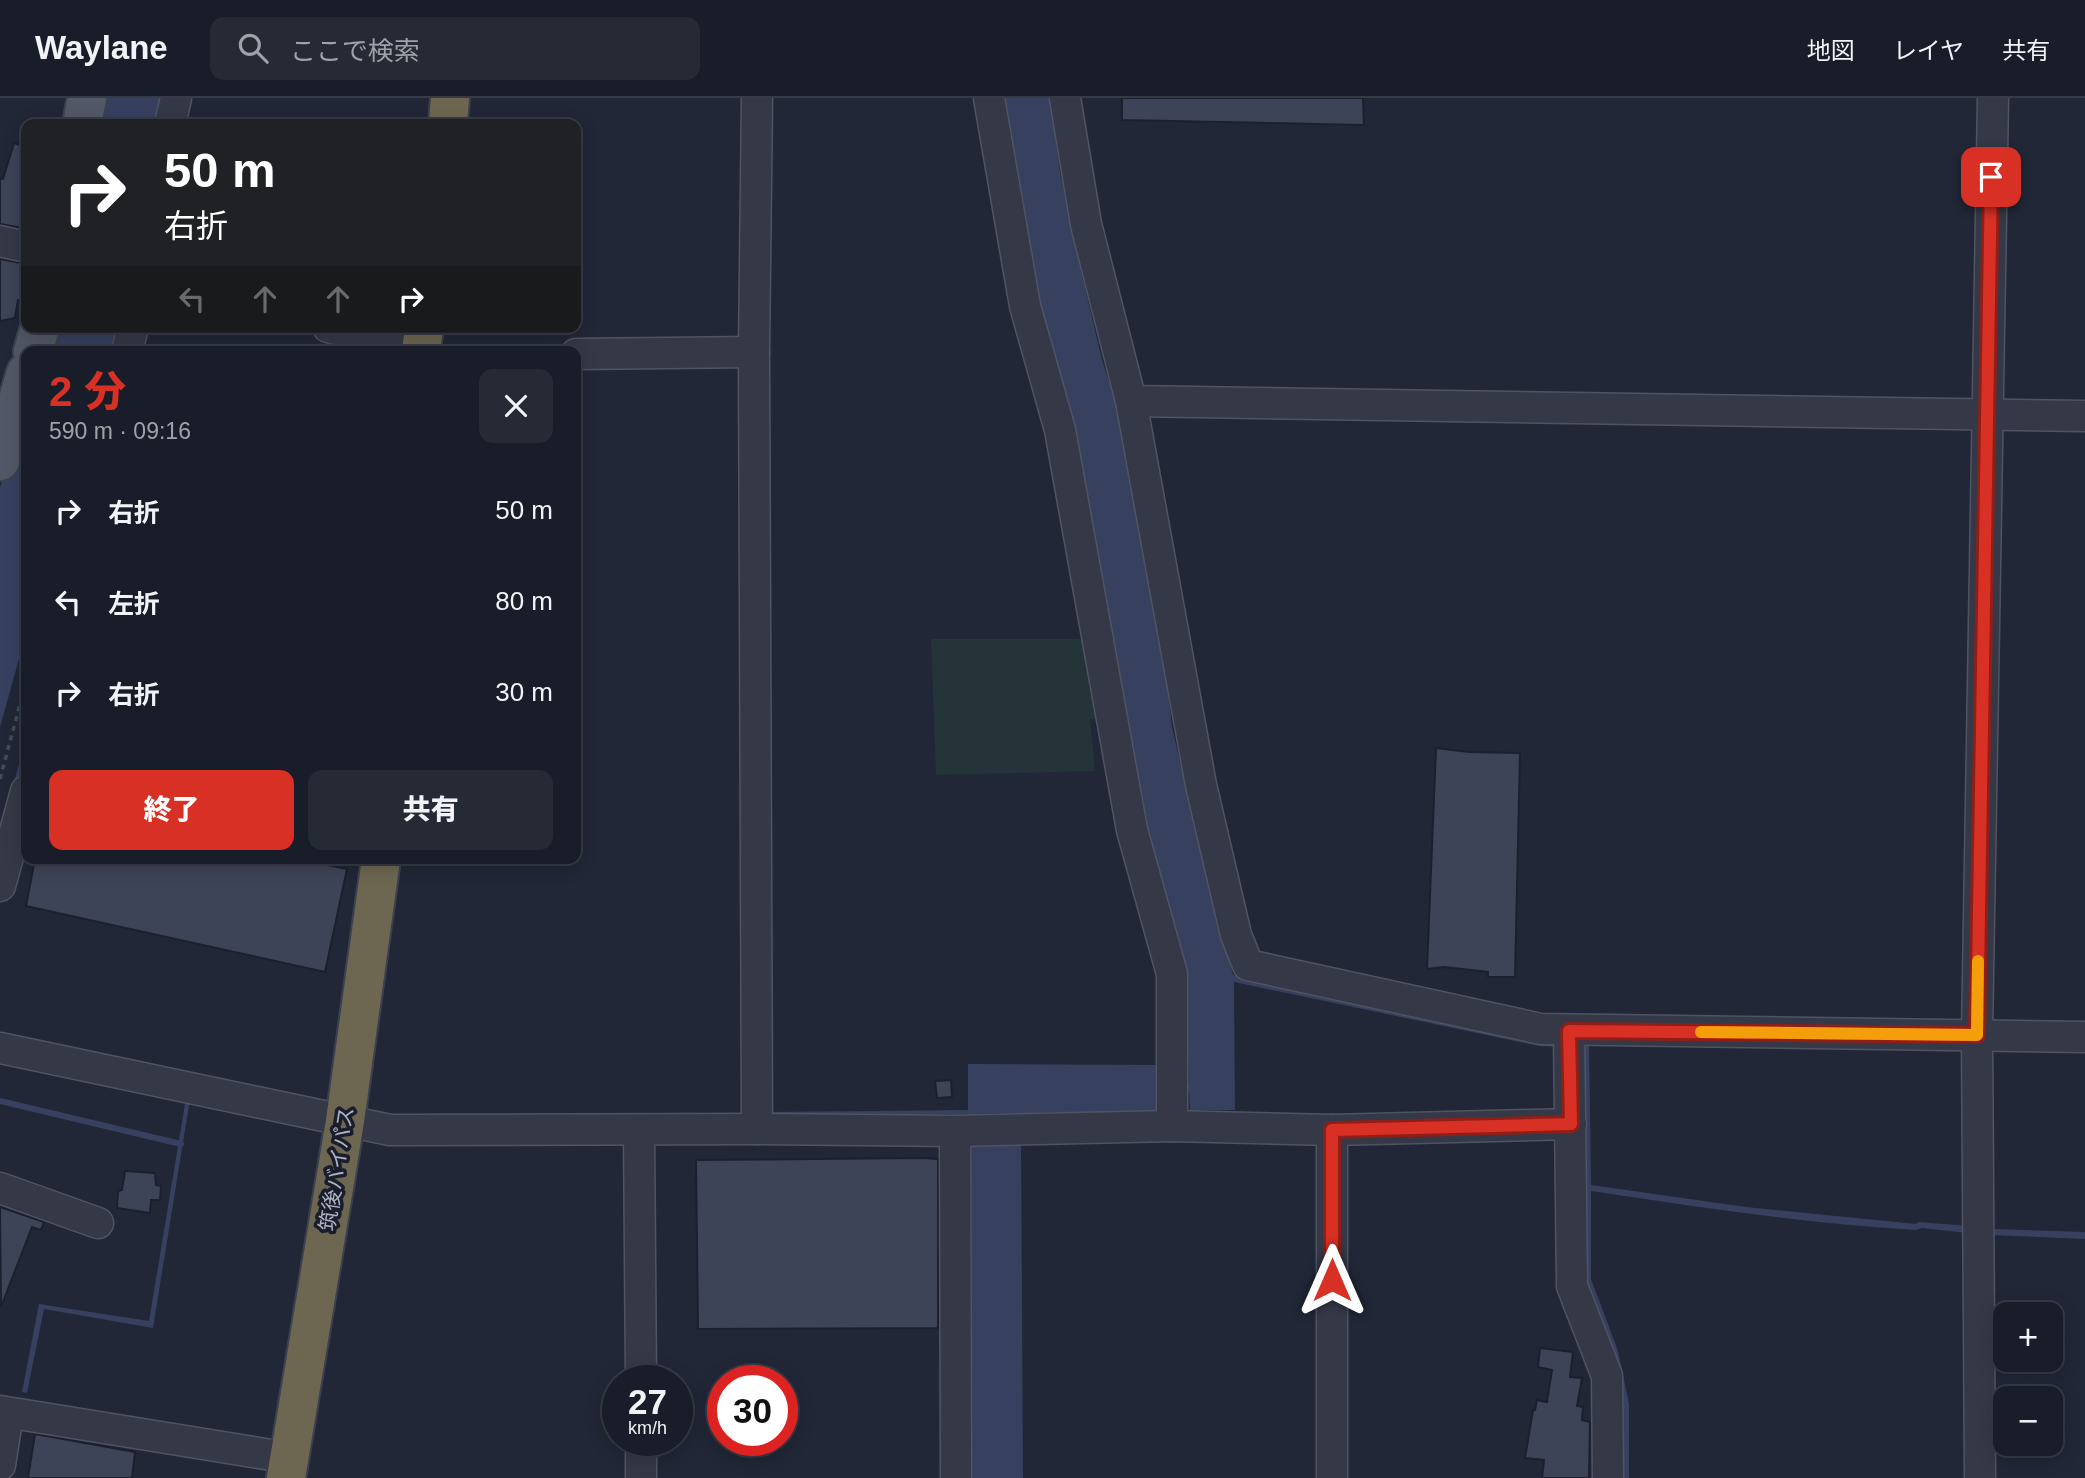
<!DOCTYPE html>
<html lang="ja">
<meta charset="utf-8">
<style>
:root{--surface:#191d29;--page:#262a35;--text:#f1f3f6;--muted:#9fa2a8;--line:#373b46;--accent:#d93025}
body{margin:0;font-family:Helvetica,"Noto Sans JP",sans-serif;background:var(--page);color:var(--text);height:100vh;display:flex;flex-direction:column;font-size:26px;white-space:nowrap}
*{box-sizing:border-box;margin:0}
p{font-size:23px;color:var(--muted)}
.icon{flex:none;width:38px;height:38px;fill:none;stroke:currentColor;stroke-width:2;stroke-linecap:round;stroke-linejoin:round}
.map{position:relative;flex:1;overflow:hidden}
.details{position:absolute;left:21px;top:248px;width:560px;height:518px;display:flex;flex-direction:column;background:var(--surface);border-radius:14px;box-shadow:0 4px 18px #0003,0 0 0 2px var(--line)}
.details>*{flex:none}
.guide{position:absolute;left:21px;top:21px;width:560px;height:214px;border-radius:14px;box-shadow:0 4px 18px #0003,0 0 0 2px var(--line);background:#202124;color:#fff;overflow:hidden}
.controls{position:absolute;left:1993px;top:1204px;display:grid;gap:14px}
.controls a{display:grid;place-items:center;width:70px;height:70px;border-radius:14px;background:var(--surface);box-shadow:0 4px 18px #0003,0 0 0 2px var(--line);font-size:35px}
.speed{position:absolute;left:602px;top:1267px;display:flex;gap:14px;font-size:35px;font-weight:700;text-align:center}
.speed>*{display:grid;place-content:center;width:91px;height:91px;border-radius:50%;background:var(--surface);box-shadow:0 4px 18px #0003,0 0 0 2px var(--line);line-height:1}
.speed small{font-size:18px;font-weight:400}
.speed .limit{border:10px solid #d22;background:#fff;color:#111}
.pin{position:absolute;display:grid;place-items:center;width:60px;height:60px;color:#fff;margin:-30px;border-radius:14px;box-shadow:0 4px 10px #0006}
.me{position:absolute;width:77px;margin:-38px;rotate:0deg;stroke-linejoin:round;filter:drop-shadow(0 0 5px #0008)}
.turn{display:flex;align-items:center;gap:24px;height:147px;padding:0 28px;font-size:32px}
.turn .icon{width:91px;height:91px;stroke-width:2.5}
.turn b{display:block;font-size:49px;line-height:60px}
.lanes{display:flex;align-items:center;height:66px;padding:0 28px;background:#0003;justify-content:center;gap:35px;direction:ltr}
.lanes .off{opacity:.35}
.round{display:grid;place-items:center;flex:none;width:74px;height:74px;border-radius:14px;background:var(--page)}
.overview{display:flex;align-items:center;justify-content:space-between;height:119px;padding:0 28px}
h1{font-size:42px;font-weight:800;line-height:52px;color:var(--accent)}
.action{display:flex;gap:14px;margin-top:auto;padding:14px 28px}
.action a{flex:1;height:80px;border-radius:14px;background:var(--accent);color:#fff;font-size:28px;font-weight:800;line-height:80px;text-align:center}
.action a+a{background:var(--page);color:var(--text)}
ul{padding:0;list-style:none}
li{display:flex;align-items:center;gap:21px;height:91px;padding:0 28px}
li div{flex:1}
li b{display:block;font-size:26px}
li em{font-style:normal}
header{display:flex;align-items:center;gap:42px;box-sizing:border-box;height:98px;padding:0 35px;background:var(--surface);border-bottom:2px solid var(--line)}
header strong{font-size:33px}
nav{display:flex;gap:38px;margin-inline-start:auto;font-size:24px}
.search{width:490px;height:63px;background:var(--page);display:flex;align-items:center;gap:18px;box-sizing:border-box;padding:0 24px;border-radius:14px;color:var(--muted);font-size:26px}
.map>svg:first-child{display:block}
.green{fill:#243439}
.water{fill:#37415f}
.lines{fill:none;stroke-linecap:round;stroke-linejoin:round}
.stream{stroke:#37415f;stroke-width:6}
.building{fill:#3d4457;stroke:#1c202e;stroke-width:2}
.minor-casing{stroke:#4f5462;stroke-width:33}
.major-casing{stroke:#3e4251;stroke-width:42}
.highway-casing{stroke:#3c414f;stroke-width:42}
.path{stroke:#414f55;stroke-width:3.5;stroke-dasharray:5 5;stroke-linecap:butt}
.minor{stroke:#353947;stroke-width:30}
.major{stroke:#525867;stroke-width:38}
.highway{stroke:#6d6752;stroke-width:38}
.route-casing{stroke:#8d1f18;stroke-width:18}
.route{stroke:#d93025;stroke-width:12}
.slow{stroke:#f59e0b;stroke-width:12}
.labels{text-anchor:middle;stroke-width:7;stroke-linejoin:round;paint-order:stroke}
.street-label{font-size:21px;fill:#afb4c4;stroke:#1a1e2c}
</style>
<header>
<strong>Waylane</strong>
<div class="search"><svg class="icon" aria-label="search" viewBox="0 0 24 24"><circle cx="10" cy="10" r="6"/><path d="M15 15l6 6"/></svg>ここで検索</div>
<nav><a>地図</a><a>レイヤ</a><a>共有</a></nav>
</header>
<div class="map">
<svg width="2085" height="1380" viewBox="0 0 2085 1380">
<rect width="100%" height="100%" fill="#212737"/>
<!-- green -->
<path class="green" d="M931,541h158l16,80h-15l5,52 -159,4z"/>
<!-- water -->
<g class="water">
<path d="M97,0h69l-5,26h-68z"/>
<path d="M1004,0h46l10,74 19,90 23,98 17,52 46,252 7,63 15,66 46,182 302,65 27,1v6l-23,-1 -305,-64 1,128h-45l-1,-20h-5l-1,-6 6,-1 -2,-96 -44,-169 -43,-244 -62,-273z"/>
<path d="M49,229h70l-8,25h-70z"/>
<path d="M26,302v234l-26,93v-239z"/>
<path d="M1589,942l2,145 155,22 170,17 2,-2 51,4 -1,7 -46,-5 -6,2c-109,-6 -217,-23 -325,-39v88l27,72 11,53v74h-5l-1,-79 -9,-46 -28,-73 -2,-233h-4z"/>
<path d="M968,966l190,1 1,46 -391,6v-5l200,-2z"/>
<path d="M186,1000l4,1 -37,229 -109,-19 -17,84 -5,-1 17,-88 110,17z"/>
<path d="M973,1042l48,1 2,337h-52v-330z"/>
<path d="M1991,1129l3,2 91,3v7l-95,-4z"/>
</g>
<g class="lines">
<!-- stream -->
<g class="stream">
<path d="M17,686l9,-35"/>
<path d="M0,1003l181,43"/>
</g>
</g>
<!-- building -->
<g class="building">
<path d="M1122,0h241l1,27 -242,-5z"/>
<path d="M14,45l12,4v75l-3,6 -23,-4v-46l3,1z"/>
<path d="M0,161l26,5v39l-8,-3 -3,18 -15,3z"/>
<path d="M1436,650l33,4 51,1 -5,224h-27v-5l-44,-5 -17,2z"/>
<path d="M35,761h264l48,10 -22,103 -299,-66z"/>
<path d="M951,982l1,17 -15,1 -2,-17z"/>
<path d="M921,1060l17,1v169l-240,1 -2,-169z"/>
<path d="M125,1073l30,2 1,12 5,1 -1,14h-9l-1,13 -33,-5 1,-17 4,-1z"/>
<path d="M0,1109l44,15 -3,8 -9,-3 -31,80z"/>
<path d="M1540,1250l33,4 -3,25 12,1 -5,28 6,1 -1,13 8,2 -1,56h-47l2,-18 -19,-2 8,-48h2l2,-10 10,2 5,-32 -14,-3z"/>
<path d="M35,1336l100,18 -3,26h-104z"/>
</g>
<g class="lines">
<defs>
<g id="minor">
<path d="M757,0l-3,254 3,777"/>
<path d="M989,0l36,208 35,124 72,400 40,144v152"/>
<path d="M1065,0l21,126 45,177 70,384 35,150 12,30 293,64 544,8"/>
<path d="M170,26l6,-26"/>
<path d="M0,143l26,6"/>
<path d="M328,229l92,25"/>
<path d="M127,254l6,-25"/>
<path d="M576,256l178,-2"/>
<path d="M1131,303l954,15"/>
<path d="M0,788l26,-95"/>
<path d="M1569,933l3,255 35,90 1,102"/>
<path d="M0,950l390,82 367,-1 198,2 217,-5 160,4 239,-6"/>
<path d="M639,1033l2,250"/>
<path d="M955,1033l1,347"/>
<path d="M0,1090l98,35"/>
<path d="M0,1313l290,47"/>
<path d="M641,1342v38"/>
<path d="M0,1367l8,-52"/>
<path d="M1332,1380v-348"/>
<path d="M1980,1380l-3,-443 16,-937"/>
</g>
<g id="major">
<path d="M82,26l5,-26"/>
<path d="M33,254l7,-25"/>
<path d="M0,363l26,-88"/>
</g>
<g id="highway">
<path d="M448,26l2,-26"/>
<path d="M421,254l3,-25"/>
<path d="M286,1380l59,-357 36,-262"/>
</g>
</defs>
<!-- minor casing -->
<use href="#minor" class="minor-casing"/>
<!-- major casing -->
<use href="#major" class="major-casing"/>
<!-- highway casing -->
<use href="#highway" class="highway-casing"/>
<!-- path -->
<path class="path" d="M0,681l26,-97"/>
<!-- minor -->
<use href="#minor" class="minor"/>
<!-- major -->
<use href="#major" class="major"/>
<!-- highway -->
<use href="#highway" class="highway"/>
</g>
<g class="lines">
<defs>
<path id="route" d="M1332,1182v-150l239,-6 -2,-93 408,4 14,-858"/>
</defs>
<!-- route casing -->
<use href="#route" class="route-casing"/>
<!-- route -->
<use href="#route" class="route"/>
<!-- slow -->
<path class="slow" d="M1701,934l276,3 1,-74"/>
</g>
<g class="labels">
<!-- street labels -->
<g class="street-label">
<text transform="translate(337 1071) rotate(-81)" y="7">筑後バイパス</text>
</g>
</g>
</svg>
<div class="controls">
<a>+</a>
<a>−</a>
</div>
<div class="speed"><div>27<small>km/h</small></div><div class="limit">30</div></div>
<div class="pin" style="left:1991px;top:79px;background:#d93025"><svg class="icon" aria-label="arrive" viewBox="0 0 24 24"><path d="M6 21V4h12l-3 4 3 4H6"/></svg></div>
<svg class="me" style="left:1332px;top:1182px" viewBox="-20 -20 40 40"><path d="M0-17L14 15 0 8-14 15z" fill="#d93025" stroke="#fff" stroke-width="4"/></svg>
<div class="guide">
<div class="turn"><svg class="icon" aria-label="right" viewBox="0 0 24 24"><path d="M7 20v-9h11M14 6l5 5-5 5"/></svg><div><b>50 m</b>右折</div></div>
<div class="lanes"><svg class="icon off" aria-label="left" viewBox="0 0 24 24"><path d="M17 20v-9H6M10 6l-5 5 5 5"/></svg><svg class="icon off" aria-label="ahead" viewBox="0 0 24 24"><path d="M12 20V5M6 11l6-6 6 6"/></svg><svg class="icon off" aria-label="ahead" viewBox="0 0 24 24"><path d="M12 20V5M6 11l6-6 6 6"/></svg><svg class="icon" aria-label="right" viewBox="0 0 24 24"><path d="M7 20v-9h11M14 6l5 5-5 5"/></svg></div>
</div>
<section class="details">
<div class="overview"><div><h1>2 分</h1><p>590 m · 09:16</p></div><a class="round"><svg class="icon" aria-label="close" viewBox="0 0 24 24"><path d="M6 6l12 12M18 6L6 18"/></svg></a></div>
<ul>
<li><svg class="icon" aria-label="right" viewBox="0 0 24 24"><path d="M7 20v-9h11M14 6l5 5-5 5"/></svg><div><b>右折</b></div><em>50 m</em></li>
<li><svg class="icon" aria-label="left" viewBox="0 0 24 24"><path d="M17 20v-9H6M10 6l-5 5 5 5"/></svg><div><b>左折</b></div><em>80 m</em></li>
<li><svg class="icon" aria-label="right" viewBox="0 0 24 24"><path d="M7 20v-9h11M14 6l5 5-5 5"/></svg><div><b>右折</b></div><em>30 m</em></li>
</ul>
<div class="action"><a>終了</a><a>共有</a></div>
</section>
</div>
